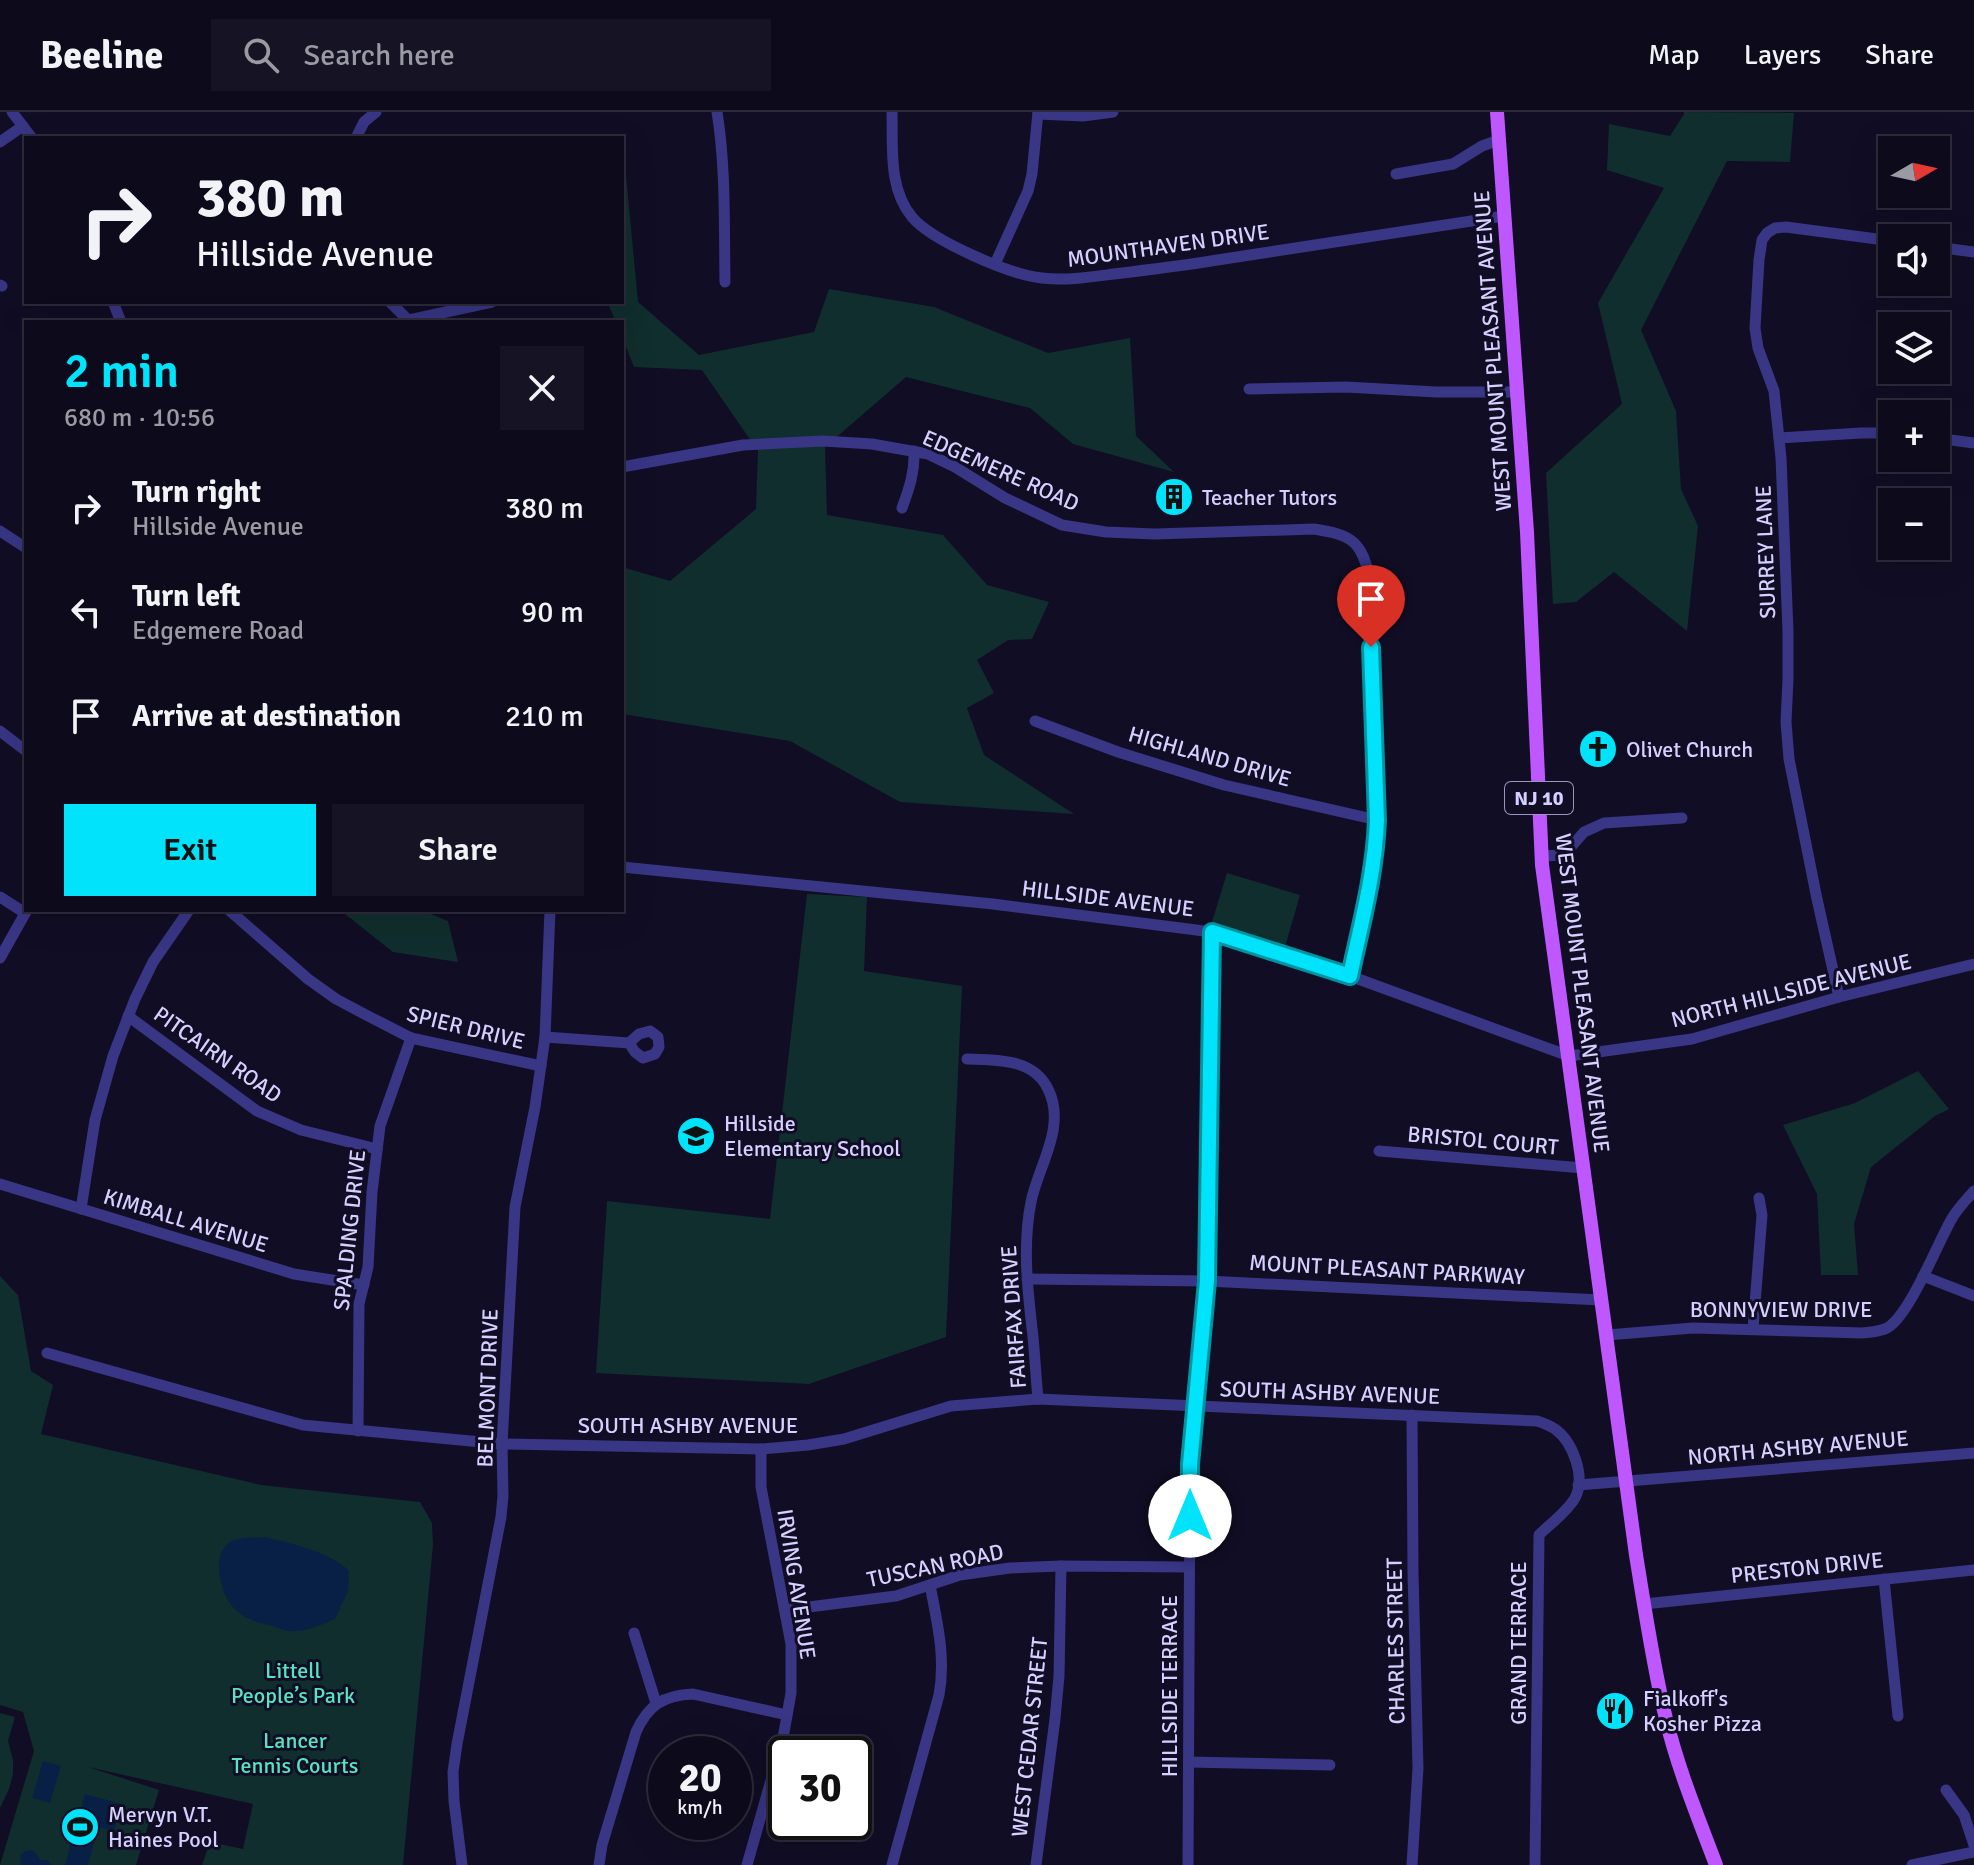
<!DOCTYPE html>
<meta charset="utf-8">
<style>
:root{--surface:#0d0a1b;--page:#161324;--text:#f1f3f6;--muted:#9a9aa3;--line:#2d2b3a;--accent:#00e3fb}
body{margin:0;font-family:Signika,sans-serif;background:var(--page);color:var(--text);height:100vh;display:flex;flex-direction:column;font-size:30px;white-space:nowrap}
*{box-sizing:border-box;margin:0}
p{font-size:26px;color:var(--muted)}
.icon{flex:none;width:44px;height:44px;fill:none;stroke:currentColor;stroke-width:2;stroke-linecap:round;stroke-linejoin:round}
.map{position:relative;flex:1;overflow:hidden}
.panel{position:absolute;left:24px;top:208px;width:600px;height:592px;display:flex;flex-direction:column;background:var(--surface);border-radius:0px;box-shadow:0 8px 32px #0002,0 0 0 2px var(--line)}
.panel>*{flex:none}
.hud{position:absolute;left:24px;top:24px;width:600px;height:168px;border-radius:0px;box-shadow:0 8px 32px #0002,0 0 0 2px var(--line);background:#0d0a1b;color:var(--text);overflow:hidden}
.needle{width:52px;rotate:81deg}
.tools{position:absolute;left:1878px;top:24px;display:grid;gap:16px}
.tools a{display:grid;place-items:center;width:72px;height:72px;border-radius:0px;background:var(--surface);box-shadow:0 8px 32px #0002,0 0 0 2px var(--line);font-size:40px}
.speed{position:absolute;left:648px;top:1624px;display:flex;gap:16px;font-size:40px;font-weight:700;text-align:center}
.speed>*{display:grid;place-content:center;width:104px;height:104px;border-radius:50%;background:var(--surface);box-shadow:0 8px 32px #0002,0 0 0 2px var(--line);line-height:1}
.speed small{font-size:20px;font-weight:400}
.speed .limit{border:4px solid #111;border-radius:12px;background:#fff;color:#111}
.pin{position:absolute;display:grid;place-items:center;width:68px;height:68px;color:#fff;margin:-82px -34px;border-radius:50% 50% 50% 0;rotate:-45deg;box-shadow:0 0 8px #0007}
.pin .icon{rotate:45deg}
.me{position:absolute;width:88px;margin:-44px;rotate:0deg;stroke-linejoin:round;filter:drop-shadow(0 0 6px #0008)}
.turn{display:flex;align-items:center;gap:28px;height:168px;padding:0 40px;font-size:36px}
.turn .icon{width:104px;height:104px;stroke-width:2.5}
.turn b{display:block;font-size:56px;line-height:68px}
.round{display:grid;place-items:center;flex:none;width:84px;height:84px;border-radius:0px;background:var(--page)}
.head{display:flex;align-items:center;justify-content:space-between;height:136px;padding:0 40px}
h1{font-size:48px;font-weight:600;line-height:60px;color:var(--accent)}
.primary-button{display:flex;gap:16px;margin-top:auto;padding:16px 40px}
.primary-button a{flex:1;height:92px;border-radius:0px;background:var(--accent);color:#111;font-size:32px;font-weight:600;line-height:92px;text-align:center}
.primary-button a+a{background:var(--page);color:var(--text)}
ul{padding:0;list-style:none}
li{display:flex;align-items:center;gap:24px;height:104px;padding:0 40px}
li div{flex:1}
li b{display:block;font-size:30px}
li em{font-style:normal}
header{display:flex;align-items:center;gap:48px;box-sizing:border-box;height:112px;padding:0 40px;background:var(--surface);border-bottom:2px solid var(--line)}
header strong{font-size:38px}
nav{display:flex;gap:44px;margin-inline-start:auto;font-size:28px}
.search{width:560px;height:72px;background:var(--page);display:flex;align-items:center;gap:20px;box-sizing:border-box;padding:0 28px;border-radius:0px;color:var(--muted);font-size:30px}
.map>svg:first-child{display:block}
.green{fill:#102e2d}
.water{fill:#092046}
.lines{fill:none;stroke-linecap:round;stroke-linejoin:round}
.minor{stroke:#383685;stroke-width:11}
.major{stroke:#bf57ff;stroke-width:14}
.route-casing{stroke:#0094a3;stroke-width:20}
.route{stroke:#00e3fb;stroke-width:14}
.labels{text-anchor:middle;stroke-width:6;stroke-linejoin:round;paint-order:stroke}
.shield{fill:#110d24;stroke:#9a96bd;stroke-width:2}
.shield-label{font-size:20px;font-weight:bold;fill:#d5d0ff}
.street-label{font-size:22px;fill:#d5d0ff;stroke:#110d24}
.poi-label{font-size:22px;fill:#d5d0ff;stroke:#110d24;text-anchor:start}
.park-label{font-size:22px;fill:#56e4c0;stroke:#110d24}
</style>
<header>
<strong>Beeline</strong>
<div class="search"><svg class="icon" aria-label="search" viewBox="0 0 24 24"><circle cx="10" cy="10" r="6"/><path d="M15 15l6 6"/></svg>Search here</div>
<nav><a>Map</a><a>Layers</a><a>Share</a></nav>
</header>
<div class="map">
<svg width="1974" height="1753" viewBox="0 0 1974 1753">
<rect width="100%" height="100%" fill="#110d24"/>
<!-- green -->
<g class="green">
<path d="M1684,0l110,1 -4,49 -63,-1 -86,169 35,81 5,78 17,37 -11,105 -73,-59 -38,30 -23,2 -7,-131 76,-69 -24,-101 66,-115 -57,-18 2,-46 61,12 14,-22z"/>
<path d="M622,55l4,8 12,127 61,53 115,-23 15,-43 105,18 114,46 82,-15 6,98 38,36 -101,-28 -43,-36 -124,-31 -81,70 2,68 116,20 44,50 62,17 -17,37 -24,1 -31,20 17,33 -27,15 17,47 90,59 -174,-12 -110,-61 -168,-27v-147l48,14 86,-72 2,-58 -56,-81 -68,-3 -12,-30v-15h-6l-9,-20h15z"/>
<path d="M1227,761l73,22 -15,52 -74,-22z"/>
<path d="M807,782l60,3 -3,74 98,15 -16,351 -137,47 -213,-11 11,-172 163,18z"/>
<path d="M340,798h81l27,11 10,41 -65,-10z"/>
<path d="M1918,959l31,38 -14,7 -64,51 -17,57 4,51h-37l-4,-81 -34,-69 72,-22z"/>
<path d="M0,1164l18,19 13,76 22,14 -12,49 220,51 159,17 12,21 1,22 -30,320h-201l8,-23 33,7 10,-45 -165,-37 71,23 -23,75h-136l34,-114 -11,-39 -23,-7z"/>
<path d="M0,1601l15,4 -7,24 5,19v14l-4,15 -9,19z"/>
</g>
<!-- water -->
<g class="water">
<path d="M265,1425c25,6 66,15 84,34l-1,20 -13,28c-14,6 -32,14 -48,12 -6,-1 -12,-5 -18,-6 -13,-3 -22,-5 -33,-15 -16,-13 -28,-60 -2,-70 9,-3 22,-2 31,-3z"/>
<path d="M43,1649l18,5 -11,37 -18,-5z"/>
<path d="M85,1682l37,10 -8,27 -16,-4 -10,38h-23z"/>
<path d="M32,1738l5,4 3,6h8l3,5h-30l-1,-10 5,-4z"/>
</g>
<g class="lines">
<!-- minor -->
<g class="minor">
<path d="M12,0l20,26"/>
<path d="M717,0c9,56 7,114 8,170"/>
<path d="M892,0c1,35 -4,76 20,105 20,24 99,58 130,61 24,3 49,-1 72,-4 33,-4 65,-8 97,-13 98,-15 195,-30 293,-45"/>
<path d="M1038,2l45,2 30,-4"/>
<path d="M356,26l8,-16 12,-10"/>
<path d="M0,30l23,-16"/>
<path d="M1396,62l57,-10 29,-18 17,-6"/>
<path d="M1936,135l38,5"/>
<path d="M995,152l33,-73 4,-17 6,-62"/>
<path d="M0,173l2,1"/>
<path d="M113,190l8,20"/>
<path d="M390,190l20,20"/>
<path d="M409,208l83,-18"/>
<path d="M1249,277l97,-2 90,5h81"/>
<path d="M1779,326l82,-5h31"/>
<path d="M1936,326l38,5"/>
<path d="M622,355l121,-22 80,-4 49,3 56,10 27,13 50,31 57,27 44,7 49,2 159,-5c38,6 48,12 56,51l7,240 -1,27 -4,27 -22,102"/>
<path d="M902,396c7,-19 13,-36 12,-57"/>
<path d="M0,419l26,17"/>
<path d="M1035,609l83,31 106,33 153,35"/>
<path d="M0,619l26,20"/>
<path d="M1541,744l23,-1 20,-23 20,-9 78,-5"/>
<path d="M622,755l371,37 219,28 138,44 219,80 123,-17 147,-42 135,-33"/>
<path d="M0,785l25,16"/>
<path d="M229,798l79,69 28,20 34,18 41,21 130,28"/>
<path d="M0,846l27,-48"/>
<path d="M1839,885l-22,-98 -28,-140 -3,-37 2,-43v-48l-7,-173 -7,-67 -16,-43 -3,-20 4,-68 3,-20 5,-7 8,-5 11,-1 106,14"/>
<path d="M128,904l129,95 44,19 76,19"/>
<path d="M545,925l84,6 10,-9 11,-3 8,6 1,10 -4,7 -12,4 -8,-6 -6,-9"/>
<path d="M967,947c29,1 66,-1 81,30 19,38 -10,77 -17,113 -9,45 -3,91 2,135 2,21 3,41 5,62"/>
<path d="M1379,1039l204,17"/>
<path d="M0,1072l294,90 70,11"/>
<path d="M81,1097l14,-89 18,-64 22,-57 18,-37 36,-52"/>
<path d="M1923,1164l51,20"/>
<path d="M1027,1167l180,2 394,19"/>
<path d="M1753,1217l9,-114 -3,-17"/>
<path d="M1607,1223l86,-7 169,5c8,-1 17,-1 25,-5 22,-12 50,-83 64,-108 6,-11 15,-20 23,-29"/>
<path d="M47,1241l256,72 199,19 259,5 47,-4 36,-6 107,-33 87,-7 499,22c6,2 12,4 18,8 18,13 31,48 20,69 -8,14 -25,26 -36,37l-4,330"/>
<path d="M358,1319l1,-127 9,-37 4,-75 8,-66 31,-88"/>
<path d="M1578,1373l396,-32"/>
<path d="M1884,1467l14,137"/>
<path d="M1644,1492l330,-34"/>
<path d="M785,1498l111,-14 64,-21 50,-7 51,-2 128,1"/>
<path d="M634,1521l22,70"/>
<path d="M1189,1650l141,3"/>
<path d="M1946,1678l18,25 10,30"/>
<path d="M462,1753l-8,-64 -1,-29 4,-28 44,-227 2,-21 -1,-52 13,-237 20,-100 10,-70 5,-127"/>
<path d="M599,1753l3,-20 34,-113c12,-27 28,-37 57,-38l94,21"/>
<path d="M747,1753l36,-127 8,-45v-49l-30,-157v-38"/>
<path d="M892,1753l47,-170c7,-38 -2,-73 -9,-110"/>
<path d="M1036,1753l19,-146 4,-43 2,-110"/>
<path d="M1188,1753l2,-401 17,-183 5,-349"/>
<path d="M1412,1753l6,-97 -5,-196 -1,-157"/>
<path d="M1912,1753l62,-13"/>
</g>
<!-- major -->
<path class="major" d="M1497,0l30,420 15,333 94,690c9,55 17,110 30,164 12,50 32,98 50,146"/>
</g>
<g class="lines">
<defs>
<path id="route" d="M1190,1404v-52l17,-183 5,-349 138,44c11,-52 25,-102 27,-156l-6,-173"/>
</defs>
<!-- route casing -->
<use href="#route" class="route-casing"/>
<!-- route -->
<use href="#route" class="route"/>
</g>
<!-- icons -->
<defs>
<symbol id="building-disc" viewBox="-11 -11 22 22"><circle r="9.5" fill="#00e3fb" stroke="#110d24"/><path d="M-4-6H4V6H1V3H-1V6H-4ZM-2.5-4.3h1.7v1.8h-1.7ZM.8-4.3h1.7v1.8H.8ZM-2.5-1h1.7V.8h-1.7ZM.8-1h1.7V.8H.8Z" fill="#111"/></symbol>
<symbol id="church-disc" viewBox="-11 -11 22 22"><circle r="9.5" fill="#00e3fb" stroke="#110d24"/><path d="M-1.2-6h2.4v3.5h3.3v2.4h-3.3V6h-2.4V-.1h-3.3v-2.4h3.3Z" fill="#111"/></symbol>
<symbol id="school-disc" viewBox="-11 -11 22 22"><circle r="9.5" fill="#00e3fb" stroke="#110d24"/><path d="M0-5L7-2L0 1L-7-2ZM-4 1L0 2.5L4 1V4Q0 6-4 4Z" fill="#111"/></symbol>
<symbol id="restaurant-disc" viewBox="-11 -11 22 22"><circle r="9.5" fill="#00e3fb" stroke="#110d24"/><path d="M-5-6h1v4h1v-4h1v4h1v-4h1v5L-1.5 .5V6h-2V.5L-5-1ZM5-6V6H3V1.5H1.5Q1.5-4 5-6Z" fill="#111"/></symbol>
<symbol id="stadium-disc" viewBox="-11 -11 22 22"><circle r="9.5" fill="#00e3fb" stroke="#110d24"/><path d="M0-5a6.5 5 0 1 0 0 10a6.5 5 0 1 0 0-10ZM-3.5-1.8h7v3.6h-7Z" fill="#111"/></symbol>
</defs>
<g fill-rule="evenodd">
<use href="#building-disc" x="1152" y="363" width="44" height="44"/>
<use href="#church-disc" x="1576" y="615" width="44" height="44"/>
<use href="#school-disc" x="674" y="1002" width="44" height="44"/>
<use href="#restaurant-disc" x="1593" y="1577" width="44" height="44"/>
<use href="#stadium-disc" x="58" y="1693" width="44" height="44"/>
</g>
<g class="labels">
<!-- shield labels -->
<rect class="shield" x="1505" y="670" width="68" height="32" rx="6"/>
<g class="shield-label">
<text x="1539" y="693">NJ 10</text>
</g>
<!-- street labels -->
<g class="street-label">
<text transform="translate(1168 133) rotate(-8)" y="8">MOUNTHAVEN DRIVE</text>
<text transform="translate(1492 239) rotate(-94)" y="8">WEST MOUNT PLEASANT AVENUE</text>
<text transform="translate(1001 358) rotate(24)" y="8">EDGEMERE ROAD</text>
<text transform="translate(1765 440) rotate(-92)" y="8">SURREY LANE</text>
<text transform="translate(1210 644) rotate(16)" y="8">HIGHLAND DRIVE</text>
<text transform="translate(1108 786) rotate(7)" y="8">HILLSIDE AVENUE</text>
<text transform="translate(1791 878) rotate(-14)" y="8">NORTH HILLSIDE AVENUE</text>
<text transform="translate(1583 881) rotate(83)" y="8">WEST MOUNT PLEASANT AVENUE</text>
<text transform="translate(466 915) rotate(14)" y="8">SPIER DRIVE</text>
<text transform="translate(218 942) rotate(35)" y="8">PITCAIRN ROAD</text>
<text transform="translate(1483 1028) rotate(5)" y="8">BRISTOL COURT</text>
<text transform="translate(186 1108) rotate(17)" y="8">KIMBALL AVENUE</text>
<text transform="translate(349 1118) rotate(-84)" y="8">SPALDING DRIVE</text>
<text transform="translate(1387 1157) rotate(3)" y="8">MOUNT PLEASANT PARKWAY</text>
<text x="1781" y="1205">BONNYVIEW DRIVE</text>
<text transform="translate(1013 1205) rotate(-94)" y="8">FAIRFAX DRIVE</text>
<text transform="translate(487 1276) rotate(-88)" y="8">BELMONT DRIVE</text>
<text transform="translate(1330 1280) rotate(2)" y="8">SOUTH ASHBY AVENUE</text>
<text x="688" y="1321">SOUTH ASHBY AVENUE</text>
<text transform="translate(1798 1335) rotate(-5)" y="8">NORTH ASHBY AVENUE</text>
<text transform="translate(935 1453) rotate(-12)" y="8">TUSCAN ROAD</text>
<text transform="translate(1807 1455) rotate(-6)" y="8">PRESTON DRIVE</text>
<text transform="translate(797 1472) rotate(81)" y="8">IRVING AVENUE</text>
<text transform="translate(1395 1529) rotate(-91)" y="8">CHARLES STREET</text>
<text transform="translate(1518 1531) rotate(-90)" y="8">GRAND TERRACE</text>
<text transform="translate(1169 1574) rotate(-90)" y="8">HILLSIDE TERRACE</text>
<text transform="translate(1029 1625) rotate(-84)" y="8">WEST CEDAR STREET</text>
</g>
<!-- poi labels -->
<g class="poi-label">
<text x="1202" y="393">Teacher Tutors</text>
<text x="1626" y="645">Olivet Church</text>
<text x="724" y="1019">Hillside<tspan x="724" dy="25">Elementary School</tspan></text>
<text x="1643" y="1594">Fialkoff's<tspan x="1643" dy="25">Kosher Pizza</tspan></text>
<text x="108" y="1710">Mervyn V.T.<tspan x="108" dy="25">Haines Pool</tspan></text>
</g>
<!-- park labels -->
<g class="park-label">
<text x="293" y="1566">Littell<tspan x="293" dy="25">People’s Park</tspan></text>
<text x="295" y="1636">Lancer<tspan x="295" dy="25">Tennis Courts</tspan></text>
</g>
</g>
</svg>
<div class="tools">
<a><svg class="needle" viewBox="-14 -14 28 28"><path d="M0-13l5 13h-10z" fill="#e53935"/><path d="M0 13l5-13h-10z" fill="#9a9aa3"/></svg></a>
<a><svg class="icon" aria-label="sound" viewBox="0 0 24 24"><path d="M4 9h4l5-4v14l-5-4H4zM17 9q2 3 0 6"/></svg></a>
<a><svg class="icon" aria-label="layers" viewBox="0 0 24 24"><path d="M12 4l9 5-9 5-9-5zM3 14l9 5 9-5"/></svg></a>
<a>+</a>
<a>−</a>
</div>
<div class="speed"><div>20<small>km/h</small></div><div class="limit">30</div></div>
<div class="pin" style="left:1371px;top:535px;background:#d93025"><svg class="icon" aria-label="arrive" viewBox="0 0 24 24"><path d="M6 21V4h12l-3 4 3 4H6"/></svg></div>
<svg class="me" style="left:1190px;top:1404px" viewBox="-20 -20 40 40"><circle r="19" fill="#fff"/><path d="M0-13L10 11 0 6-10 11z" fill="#00e3fb"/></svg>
<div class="hud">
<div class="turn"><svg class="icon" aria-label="right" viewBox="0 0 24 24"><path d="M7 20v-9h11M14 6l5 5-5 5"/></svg><div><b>380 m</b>Hillside Avenue</div></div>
</div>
<section class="panel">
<div class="head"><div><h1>2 min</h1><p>680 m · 10:56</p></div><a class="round"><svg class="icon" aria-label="close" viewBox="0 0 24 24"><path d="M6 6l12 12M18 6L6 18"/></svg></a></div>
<ul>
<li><svg class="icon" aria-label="right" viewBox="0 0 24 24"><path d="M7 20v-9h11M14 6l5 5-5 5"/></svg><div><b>Turn right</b><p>Hillside Avenue</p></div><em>380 m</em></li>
<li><svg class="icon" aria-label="left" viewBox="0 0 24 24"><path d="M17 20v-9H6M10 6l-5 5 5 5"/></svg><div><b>Turn left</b><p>Edgemere Road</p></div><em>90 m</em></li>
<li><svg class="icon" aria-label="arrive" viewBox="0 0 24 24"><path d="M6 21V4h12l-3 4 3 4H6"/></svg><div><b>Arrive at destination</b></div><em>210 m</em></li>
</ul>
<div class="primary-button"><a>Exit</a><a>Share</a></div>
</section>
</div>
